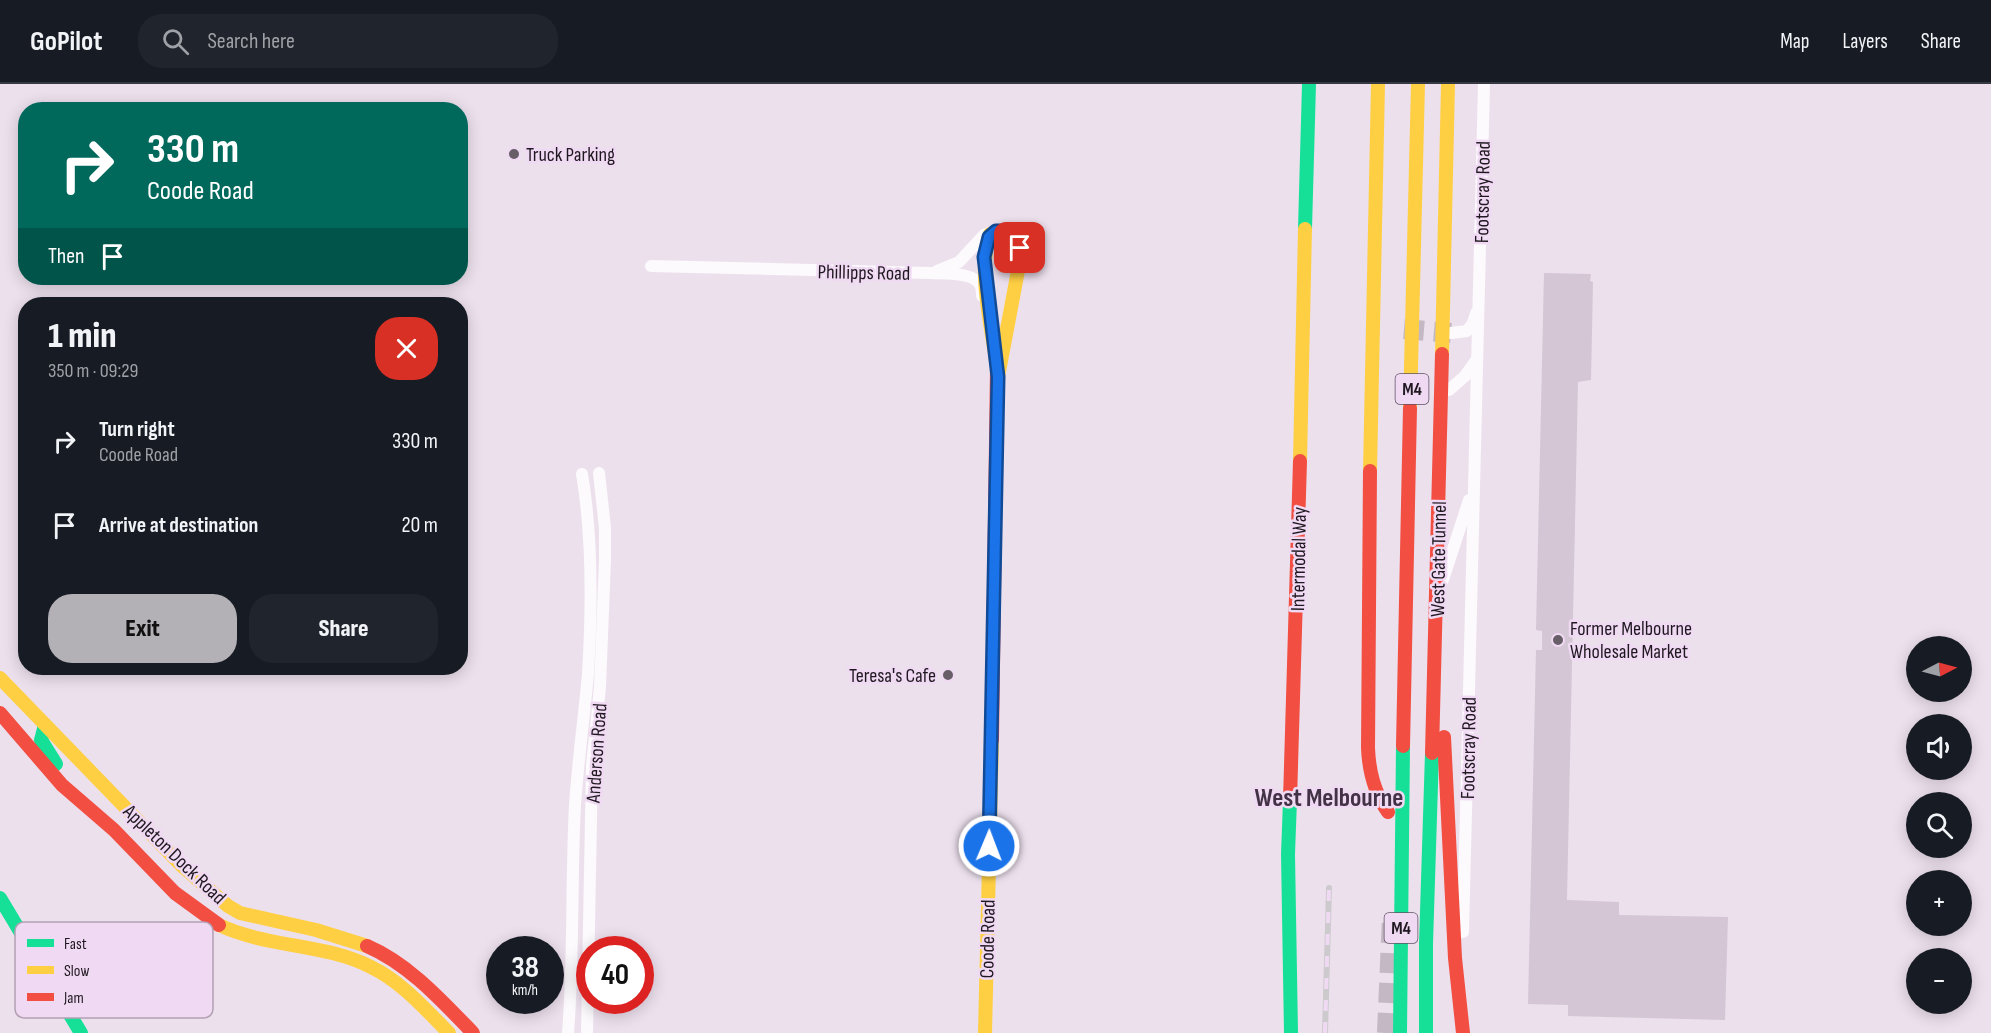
<!DOCTYPE html>
<meta charset="utf-8">
<style>
:root{--surface:#171b24;--page:#20242c;--text:#f1f3f6;--muted:#9ea1a6;--line:#363941;--accent:#b3b0b6}
body{margin:0;font-family:"Sofia Sans Condensed",sans-serif;background:var(--page);color:var(--text);height:100vh;display:flex;flex-direction:column;font-size:22px;white-space:nowrap}
*{box-sizing:border-box;margin:0}
p{font-size:20px;color:var(--muted)}
.icon{flex:none;width:33px;height:33px;fill:none;stroke:currentColor;stroke-width:2;stroke-linecap:round;stroke-linejoin:round}
.map{position:relative;flex:1;overflow:hidden}
.sheet{position:absolute;left:18px;top:213px;width:450px;height:378px;display:flex;flex-direction:column;background:var(--surface);border-radius:24px;box-shadow:0 3px 15px #0003}
.sheet>*{flex:none}
.top-card{position:absolute;left:18px;top:18px;width:450px;height:183px;border-radius:24px;box-shadow:0 3px 15px #0003;background:#00695c;color:#fff;overflow:hidden}
.needle{width:39px;rotate:84deg}
.controls{position:absolute;left:1906px;top:552px;display:grid;gap:12px}
.controls a{display:grid;place-items:center;width:66px;height:66px;border-radius:50%;background:var(--surface);box-shadow:0 3px 15px #0003;font-size:30px}
.speed{position:absolute;left:486px;top:852px;display:flex;gap:12px;font-size:30px;font-weight:700;text-align:center}
.speed>*{display:grid;place-content:center;width:78px;height:78px;border-radius:50%;background:var(--surface);box-shadow:0 3px 15px #0003;line-height:1}
.speed small{font-size:15px;font-weight:400}
.speed .limit{border:9px solid #d22;background:#fff;color:#111}
.pin{position:absolute;display:grid;place-items:center;width:51px;height:51px;color:#fff;margin:-26px;border-radius:12px;box-shadow:0 3px 9px #0006}
.me{position:absolute;width:66px;margin:-33px;rotate:1deg;stroke-linejoin:round;filter:drop-shadow(0 0 4px #0008)}
.turn{display:flex;align-items:center;gap:21px;height:126px;padding:0 30px;font-size:27px}
.turn .icon{width:78px;height:78px;stroke-width:2.5}
.turn b{display:block;font-size:42px;line-height:51px}
.then{display:flex;align-items:center;height:57px;padding:0 30px;background:#0003;gap:12px;font-size:22px}
.round{display:grid;place-items:center;flex:none;width:63px;height:63px;border-radius:24px;background:var(--page)}
.overview{display:flex;align-items:center;justify-content:space-between;height:102px;padding:0 30px}
h1{font-size:36px;font-weight:800;line-height:45px}
.action{display:flex;gap:12px;margin-top:auto;padding:12px 30px}
.action a{flex:1;height:69px;border-radius:24px;background:var(--accent);color:#111;font-size:24px;font-weight:800;line-height:69px;text-align:center}
.action a+a{background:var(--page);color:var(--text)}
ul{padding:0;list-style:none}
li{display:flex;align-items:center;gap:18px;height:84px;padding:0 30px}
li div{flex:1}
li b{display:block;font-size:22px}
li em{font-style:normal}
header{display:flex;align-items:center;gap:36px;box-sizing:border-box;height:84px;padding:0 30px;background:var(--surface);border-bottom:2px solid var(--line)}
header strong{font-size:28px}
nav{display:flex;gap:33px;margin-inline-start:auto;font-size:21px}
.search{width:420px;height:54px;background:var(--page);display:flex;align-items:center;gap:15px;box-sizing:border-box;padding:0 21px;border-radius:24px;color:var(--muted);font-size:22px}
.map>svg:first-child{display:block}
.building{fill:#d4c6d5}
.lines{fill:none;stroke-linecap:round;stroke-linejoin:round}
.primary-tunnel{stroke:#c3b8c4;stroke-width:20;stroke-dasharray:20 10;stroke-linecap:butt}
.street{stroke:#fcfafc;stroke-width:12}
.fast{stroke:#16e098;stroke-width:14}
.slow{stroke:#ffcf43;stroke-width:14}
.jam{stroke:#f24e42;stroke-width:14}
.rail-casing{stroke:#cdcace;stroke-width:6}
.rail{stroke:#f0daf3;stroke-width:4;stroke-dasharray:11;stroke-linecap:butt}
.route-casing{stroke:#114b97;stroke-width:15}
.route{stroke:#1a73e8;stroke-width:10}
.poi-dot{fill:#675e68;stroke:#f0daf3;stroke-width:2}
.labels{text-anchor:middle;stroke-width:5;stroke-linejoin:round;paint-order:stroke}
.shield{fill:#f0daf3;stroke:#5e5260;stroke-width:1.5}
.shield-label{font-size:18px;font-weight:bold;fill:#201821}
.poi-label{font-size:20px;fill:#201821;stroke:#f0daf3;text-anchor:start}
.street-label{font-size:20px;fill:#201821;stroke:#f0daf3}
.district-label{font-size:26px;font-weight:bold;fill:#433246;stroke:#f0daf3}
.key{fill:#f0daf3;stroke:#b2a0b4;stroke-width:1.5}
.key-label{font-size:16px;fill:#201821}
</style>
<header>
<strong>GoPilot</strong>
<div class="search"><svg class="icon" aria-label="search" viewBox="0 0 24 24"><circle cx="10" cy="10" r="6"/><path d="M15 15l6 6"/></svg>Search here</div>
<nav><a>Map</a><a>Layers</a><a>Share</a></nav>
</header>
<div class="map">
<svg width="1991" height="949" viewBox="0 0 1991 949">
<rect width="100%" height="100%" fill="#ece0ed"/>
<!-- building -->
<path class="building" d="M1544,189l47,1 -1,7 3,1 -2,98 -13,2 -11,518 52,2v13l109,2 -3,103 -157,-4v-11l-40,-1 8,-354h6v-19l-6,-1z"/>
<g class="lines">
<!-- primary-tunnel -->
<g class="primary-tunnel">
<path d="M1404,245l47,4"/>
<path d="M1387,949l5,-117"/>
</g>
<!-- street -->
<g class="street">
<path d="M651,182l279,7c13,1 39,-1 48,9 4,3 4,9 4,14"/>
<path d="M937,187l22,-9 25,-27 6,-2"/>
<path d="M1451,249l16,-2 6,-8 3,-10"/>
<path d="M1449,306l16,-14 12,-17"/>
<path d="M1443,496l26,-80"/>
<path d="M1463,848l21,-848"/>
<path d="M568,949c6,-76 3,-152 7,-228 3,-44 9,-87 13,-131 4,-66 5,-135 -6,-200"/>
<path d="M587,949l5,-268 8,-78 5,-128v-31l-6,-55"/>
</g>
<!-- fast -->
<g class="fast">
<path d="M1305,145l4,-145"/>
<path d="M45,641l-4,15 15,24"/>
<path d="M1290,716l-2,54 3,179"/>
<path d="M0,814l81,135"/>
<path d="M1400,949l3,-287"/>
<path d="M1426,949v-89l6,-191"/>
</g>
<!-- slow -->
<g class="slow">
<path d="M1442,270l6,-270"/>
<path d="M997,284c-5,-39 -20,-99 -7,-134 22,-6 29,5 30,26l-22,117"/>
<path d="M1410,324l8,-324"/>
<path d="M1300,377l5,-232"/>
<path d="M1370,387l8,-387"/>
<path d="M0,594l181,187 47,41 12,7 76,17 51,16"/>
<path d="M219,841c49,23 105,18 152,42 31,15 54,42 78,66"/>
<path d="M985,949l7,-293"/>
</g>
<!-- jam -->
<g class="jam">
<path d="M1370,387l-2,277c1,24 6,44 20,64"/>
<path d="M0,629l62,72 52,45 61,63 44,32"/>
<path d="M1444,653l11,221 8,75"/>
<path d="M992,656l5,-372"/>
<path d="M1403,662l7,-338"/>
<path d="M1432,669l10,-399"/>
<path d="M1290,716l10,-339"/>
<path d="M367,862c42,18 75,55 106,87"/>
</g>
<defs>
<path id="rail" d="M1325,949l4,-145"/>
</defs>
<!-- rail casing -->
<use href="#rail" class="rail-casing"/>
<!-- rail -->
<use href="#rail" class="rail"/>
</g>
<g class="lines">
<defs>
<path id="route" d="M989,762l9,-469 -14,-120 5,-20 7,-6c12,-1 21,5 24,17"/>
</defs>
<!-- route casing -->
<use href="#route" class="route-casing"/>
<!-- route -->
<use href="#route" class="route"/>
</g>
<!-- markers -->
<g class="poi-dot">
<circle cx="514" cy="70" r="6"/>
<circle cx="1558" cy="556" r="6"/>
<circle cx="948" cy="591" r="6"/>
</g>
<g class="labels">
<!-- shield labels -->
<g class="shield">
<rect x="1395.5" y="290" width="33" height="30" rx="4.5"/>
<rect x="1384.5" y="829" width="33" height="30" rx="4.5"/>
</g>
<g class="shield-label">
<text x="1412" y="311">M4</text>
<text x="1401" y="850">M4</text>
</g>
<!-- poi labels -->
<g class="poi-label">
<text x="526" y="77">Truck Parking</text>
<text x="1570" y="551">Former Melbourne<tspan x="1570" dy="23">Wholesale Market</tspan></text>
<text x="936" y="598" text-anchor="end">Teresa's Cafe</text>
</g>
<!-- street labels -->
<g class="street-label">
<text transform="translate(1482 108) rotate(-89)" y="7">Footscray Road</text>
<text transform="translate(864 188) rotate(1)" y="7">Phillipps Road</text>
<text transform="translate(1298 475) rotate(-89)" y="7">Intermodal Way</text>
<text transform="translate(1438 475) rotate(-89)" y="7">West Gate Tunnel</text>
<text transform="translate(1468 664) rotate(-89)" y="7">Footscray Road</text>
<text transform="translate(596 669) rotate(-86)" y="7">Anderson Road</text>
<text transform="translate(175 770) rotate(44)" y="7">Appleton Dock Road</text>
<text transform="translate(987 855) rotate(-89)" y="7">Coode Road</text>
</g>
<!-- district labels -->
<g class="district-label">
<text x="1329" y="722">West Melbourne</text>
</g>
</g>
<!-- legend -->
<rect x="15" y="838" width="198" height="96" rx="9" class="key"/>
<rect x="27" y="855" width="27" height="8" fill="#16e098"/>
<rect x="27" y="882" width="27" height="8" fill="#ffcf43"/>
<rect x="27" y="909" width="27" height="8" fill="#f24e42"/>
<g class="key-label">
<text x="64" y="865">Fast</text>
<text x="64" y="892">Slow</text>
<text x="64" y="919">Jam</text>
</g>
</svg>
<div class="controls">
<a><svg class="needle" viewBox="-14 -14 28 28"><path d="M0-13l5 13h-10z" fill="#e53935"/><path d="M0 13l5-13h-10z" fill="#9ea1a6"/></svg></a>
<a><svg class="icon" aria-label="sound" viewBox="0 0 24 24"><path d="M4 9h4l5-4v14l-5-4H4zM17 9q2 3 0 6"/></svg></a>
<a><svg class="icon" aria-label="search" viewBox="0 0 24 24"><circle cx="10" cy="10" r="6"/><path d="M15 15l6 6"/></svg></a>
<a>+</a>
<a>−</a>
</div>
<div class="speed"><div>38<small>km/h</small></div><div class="limit">40</div></div>
<div class="pin" style="left:1020px;top:164px;background:#d93025"><svg class="icon" aria-label="arrive" viewBox="0 0 24 24"><path d="M6 21V4h12l-3 4 3 4H6"/></svg></div>
<svg class="me" style="left:989px;top:762px" viewBox="-20 -20 40 40"><circle r="17" fill="#1a73e8" stroke="#fff" stroke-width="3"/><path d="M0-11L8 9 0 5-8 9z" fill="#fff"/></svg>
<div class="top-card">
<div class="turn"><svg class="icon" aria-label="right" viewBox="0 0 24 24"><path d="M7 20v-9h11M14 6l5 5-5 5"/></svg><div><b>330 m</b>Coode Road</div></div>
<div class="then">Then<svg class="icon" aria-label="arrive" viewBox="0 0 24 24"><path d="M6 21V4h12l-3 4 3 4H6"/></svg></div>
</div>
<section class="sheet">
<div class="overview"><div><h1>1 min</h1><p>350 m · 09:29</p></div><a class="round" style="background:#d93025;color:#fff"><svg class="icon" aria-label="close" viewBox="0 0 24 24"><path d="M6 6l12 12M18 6L6 18"/></svg></a></div>
<ul>
<li><svg class="icon" aria-label="right" viewBox="0 0 24 24"><path d="M7 20v-9h11M14 6l5 5-5 5"/></svg><div><b>Turn right</b><p>Coode Road</p></div><em>330 m</em></li>
<li><svg class="icon" aria-label="arrive" viewBox="0 0 24 24"><path d="M6 21V4h12l-3 4 3 4H6"/></svg><div><b>Arrive at destination</b></div><em>20 m</em></li>
</ul>
<div class="action"><a>Exit</a><a>Share</a></div>
</section>
</div>
